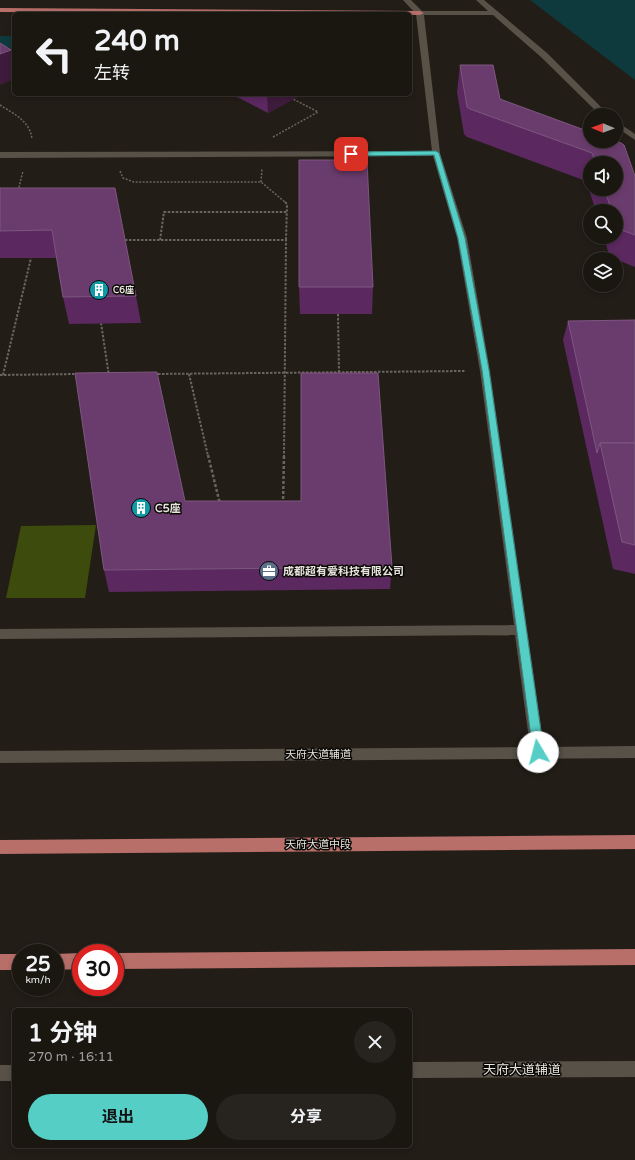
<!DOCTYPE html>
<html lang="zh">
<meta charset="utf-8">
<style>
:root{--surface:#1a1610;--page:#27231e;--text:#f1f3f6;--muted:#9f9f9f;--line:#383530;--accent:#55cec6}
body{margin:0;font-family:"Varela Round","Noto Sans SC",sans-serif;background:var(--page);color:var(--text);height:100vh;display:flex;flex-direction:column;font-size:15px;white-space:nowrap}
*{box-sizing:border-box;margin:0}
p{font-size:13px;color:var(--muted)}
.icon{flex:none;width:22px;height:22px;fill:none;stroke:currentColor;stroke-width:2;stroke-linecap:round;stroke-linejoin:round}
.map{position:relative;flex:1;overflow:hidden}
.side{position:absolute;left:12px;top:1008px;width:400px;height:140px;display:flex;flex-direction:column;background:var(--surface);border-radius:6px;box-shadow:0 2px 6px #0003,0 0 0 1px var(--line)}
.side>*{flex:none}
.top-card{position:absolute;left:12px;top:12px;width:400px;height:84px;border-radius:6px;box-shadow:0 2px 6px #0003,0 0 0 1px var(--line);background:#1a1610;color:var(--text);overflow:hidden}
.needle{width:26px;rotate:271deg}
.tools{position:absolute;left:583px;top:108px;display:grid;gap:8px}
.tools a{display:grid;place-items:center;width:40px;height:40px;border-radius:50%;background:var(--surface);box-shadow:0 2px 6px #0003,0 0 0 1px var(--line);font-size:20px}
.speed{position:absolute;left:12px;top:944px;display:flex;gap:8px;font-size:20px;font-weight:700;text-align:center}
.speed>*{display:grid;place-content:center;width:52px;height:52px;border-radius:50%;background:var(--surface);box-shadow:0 2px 6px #0003,0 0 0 1px var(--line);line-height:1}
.speed small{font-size:10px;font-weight:400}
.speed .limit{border:6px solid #d22;background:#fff;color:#111}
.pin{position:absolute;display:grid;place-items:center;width:34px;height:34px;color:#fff;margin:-17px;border-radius:8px;box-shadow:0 2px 6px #0006}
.me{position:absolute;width:44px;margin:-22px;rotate:352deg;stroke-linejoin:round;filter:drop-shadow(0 0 3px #0008)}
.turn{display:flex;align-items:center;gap:14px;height:84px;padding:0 16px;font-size:18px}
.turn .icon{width:52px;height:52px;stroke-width:2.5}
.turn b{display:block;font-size:28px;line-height:34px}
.round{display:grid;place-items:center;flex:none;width:42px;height:42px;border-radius:21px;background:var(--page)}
.headline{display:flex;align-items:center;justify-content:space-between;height:68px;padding:0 16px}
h1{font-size:24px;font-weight:700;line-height:30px}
.cta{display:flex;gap:8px;margin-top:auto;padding:8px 16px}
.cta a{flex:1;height:46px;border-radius:24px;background:var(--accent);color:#111;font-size:16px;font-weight:700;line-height:46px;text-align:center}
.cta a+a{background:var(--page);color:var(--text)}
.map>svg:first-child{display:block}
.green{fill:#3d4c0c}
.water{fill:#0e393d}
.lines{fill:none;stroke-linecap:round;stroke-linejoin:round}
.path-far2{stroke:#6a665f;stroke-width:1.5;stroke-dasharray:2 1.5;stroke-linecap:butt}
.path-far1{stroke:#6a665f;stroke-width:2;stroke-dasharray:2.5 1.5;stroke-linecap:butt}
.path{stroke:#6a665f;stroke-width:2.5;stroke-dasharray:3 2;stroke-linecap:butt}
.minor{fill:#575148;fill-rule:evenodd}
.major{fill:#b86e69;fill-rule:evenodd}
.wall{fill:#5b2860;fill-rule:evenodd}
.shaded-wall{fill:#3e1b3c}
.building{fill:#6a3c6d;stroke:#7d567f}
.route{fill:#55cec6;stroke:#378681}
.labels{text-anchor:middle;stroke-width:3;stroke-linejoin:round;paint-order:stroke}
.far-poi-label{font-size:9px;font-weight:bold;fill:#e7e3de;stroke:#0a0805;text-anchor:start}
.poi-label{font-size:11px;font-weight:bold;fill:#e7e3de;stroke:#0a0805;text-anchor:start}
.street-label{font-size:11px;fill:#e7e3de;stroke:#0a0805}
.near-street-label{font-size:13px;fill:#e7e3de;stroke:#0a0805}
</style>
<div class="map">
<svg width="635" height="1160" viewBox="0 0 635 1160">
<rect width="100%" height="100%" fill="#221d16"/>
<!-- green -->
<path class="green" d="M96,525l-11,73h-79l15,-72z"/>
<!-- water -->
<g class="water">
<path d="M530,0h105v80z"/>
<path d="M0,36h14v33l-14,-5z"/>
</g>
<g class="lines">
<!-- path-far2 -->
<g class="path-far2">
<path d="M0,105c14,9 30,16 32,34"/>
<path d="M273,137l45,-25 -25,-13"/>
<path d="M120,171l3,7 11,4h127l25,21"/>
<path d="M261,182l1,-13"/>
<path d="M18,191l5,-20"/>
</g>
<!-- path-far1 -->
<g class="path-far1">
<path d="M285,202l2,2 -1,36"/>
<path d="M125,240h161l-2,216"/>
<path d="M160,240l4,-28h123"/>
<path d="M338,314l1,58"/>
<path d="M101,323l8,53"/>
<path d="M154,374l311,-3"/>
<path d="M189,374l19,82"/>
<path d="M0,375l77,-1"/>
<path d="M3,375l28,-117"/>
</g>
<!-- path -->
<g class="path">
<path d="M208,455l12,49"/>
<path d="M283,504l1,-49"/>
</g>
<!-- minor -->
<g class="minor">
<path d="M403,0h8l11,11h66l-12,-11h8l63,53 62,62h-9l-59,-58 -48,-42h-69l16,138 27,85 23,133 54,376 91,-1v12l-635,5v-12l530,-4 -15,-112 -515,4v-10l514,-4 -34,-254 -23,-133 -24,-82 -433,2v-6l432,-1 -16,-137z"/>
<path d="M616,121l19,13v6l-19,-13z"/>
<path d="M635,1061v16l-225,1v-16z"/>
<rect x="0" y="1065" width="14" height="16"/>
</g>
<!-- major -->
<g class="major">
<path d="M0,8l420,3 4,2 -4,2 -420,-3z"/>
<path d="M635,835v14l-635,5v-14z"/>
<path d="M635,949v16l-520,4v-16z"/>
<path d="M81,953v16l-26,1v-16z"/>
<rect x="0" y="954" width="21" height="16"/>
</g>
</g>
<!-- wall -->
<g class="wall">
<path d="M460,65h33l7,34 90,33v9h26l5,2 3,2 11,31v91l-23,-9 -3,-3 -5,-18h12v-26h-20l-10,-30 -119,-44 -3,-3 -7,-42zM590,163h26v26h-26z"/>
<path d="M231,94h72l-35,19z"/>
<path d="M0,188l136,108 5,27 -72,1 -6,-27 -6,-39h-57z"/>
<path d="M299,287h74l-1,27h-72z"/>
<path d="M635,320v254l-22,-5 -50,-229 5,-19z"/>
<path d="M392,567l-2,22 -281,3 -5,-22z"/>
</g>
<!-- shaded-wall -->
<g class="shaded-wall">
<path d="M11,50l3,12v17l-14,6v-31z"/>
<path d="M267,94h36l-35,19z"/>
</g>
<!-- building -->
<g class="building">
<path d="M0,43l11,7 -11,4z"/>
<path d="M460,65h33l7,34 90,33v9h26l5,2 3,2 11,31v59l-16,-6 -2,-3 -1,-2v-13h-4l-8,-22h12v-26h-20l-4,-10 -122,-44 -3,-2z"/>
<path d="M299,160h68l6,127h-74z"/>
<path d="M0,188h115l21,108 -73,1 -11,-67 -52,1z"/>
<path d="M635,320v123h-35l-3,10 -29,-132z"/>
<path d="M157,372l28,129h116v-128h77l14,194 -288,3 -29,-197z"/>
<path d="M600,443h35v102l-13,-3z"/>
</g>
<!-- route -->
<path class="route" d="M436,151l3,2 26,85 24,132 55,382 -2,4 -4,1 -3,-1 -2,-4 -51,-382 -24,-132 -24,-83 -83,1 -3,-2 3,-2z"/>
<!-- icons -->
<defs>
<symbol id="building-disc" viewBox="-11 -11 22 22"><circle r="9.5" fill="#0f9aa8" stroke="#0a0805"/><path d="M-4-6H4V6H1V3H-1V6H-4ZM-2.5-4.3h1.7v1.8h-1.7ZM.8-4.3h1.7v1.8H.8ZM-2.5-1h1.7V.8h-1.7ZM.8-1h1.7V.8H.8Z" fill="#fff"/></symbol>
<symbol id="office-disc" viewBox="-11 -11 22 22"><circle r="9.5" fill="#5c6f8a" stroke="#0a0805"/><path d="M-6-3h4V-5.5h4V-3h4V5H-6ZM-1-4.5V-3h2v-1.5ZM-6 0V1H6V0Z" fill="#fff"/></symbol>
</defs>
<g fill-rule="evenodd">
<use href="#building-disc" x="88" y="279" width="22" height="22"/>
<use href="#building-disc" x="130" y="497" width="22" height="22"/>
<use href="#office-disc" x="258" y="560" width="22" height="22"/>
</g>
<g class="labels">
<!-- far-poi labels -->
<g class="far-poi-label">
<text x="113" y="293">C6座</text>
</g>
<!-- poi labels -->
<g class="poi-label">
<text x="155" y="512">C5座</text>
<text x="283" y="575">成都超有爱科技有限公司</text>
</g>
<!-- street labels -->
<g class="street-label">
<text x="318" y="758">天府大道辅道</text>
<text x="318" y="848">天府大道中段</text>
</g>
<!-- near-street labels -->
<g class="near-street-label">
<text x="522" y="1074">天府大道辅道</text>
</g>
</g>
</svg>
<div class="tools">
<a><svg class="needle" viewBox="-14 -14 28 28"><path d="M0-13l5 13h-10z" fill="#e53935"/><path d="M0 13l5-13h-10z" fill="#9f9f9f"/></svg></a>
<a><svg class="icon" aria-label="sound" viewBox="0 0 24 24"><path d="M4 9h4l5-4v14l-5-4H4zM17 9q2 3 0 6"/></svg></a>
<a><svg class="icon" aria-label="search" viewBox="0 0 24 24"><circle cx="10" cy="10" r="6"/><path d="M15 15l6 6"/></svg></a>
<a><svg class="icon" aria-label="layers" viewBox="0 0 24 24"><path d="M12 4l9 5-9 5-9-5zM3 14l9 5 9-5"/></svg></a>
</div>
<div class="speed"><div>25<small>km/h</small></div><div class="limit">30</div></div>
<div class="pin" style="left:351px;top:154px;background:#d93025"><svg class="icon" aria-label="arrive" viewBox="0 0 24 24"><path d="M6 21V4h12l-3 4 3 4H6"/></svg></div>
<svg class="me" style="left:538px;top:752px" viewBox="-20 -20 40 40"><circle r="19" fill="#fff"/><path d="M0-13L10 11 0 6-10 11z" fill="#55cec6"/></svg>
<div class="top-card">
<div class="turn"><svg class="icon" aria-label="left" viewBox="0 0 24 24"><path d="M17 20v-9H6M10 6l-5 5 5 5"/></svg><div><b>240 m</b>左转</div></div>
</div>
<section class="side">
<div class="headline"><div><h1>1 分钟</h1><p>270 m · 16:11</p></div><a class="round"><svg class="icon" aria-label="close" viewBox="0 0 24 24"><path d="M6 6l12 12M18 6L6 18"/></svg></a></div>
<div class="cta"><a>退出</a><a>分享</a></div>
</section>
</div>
